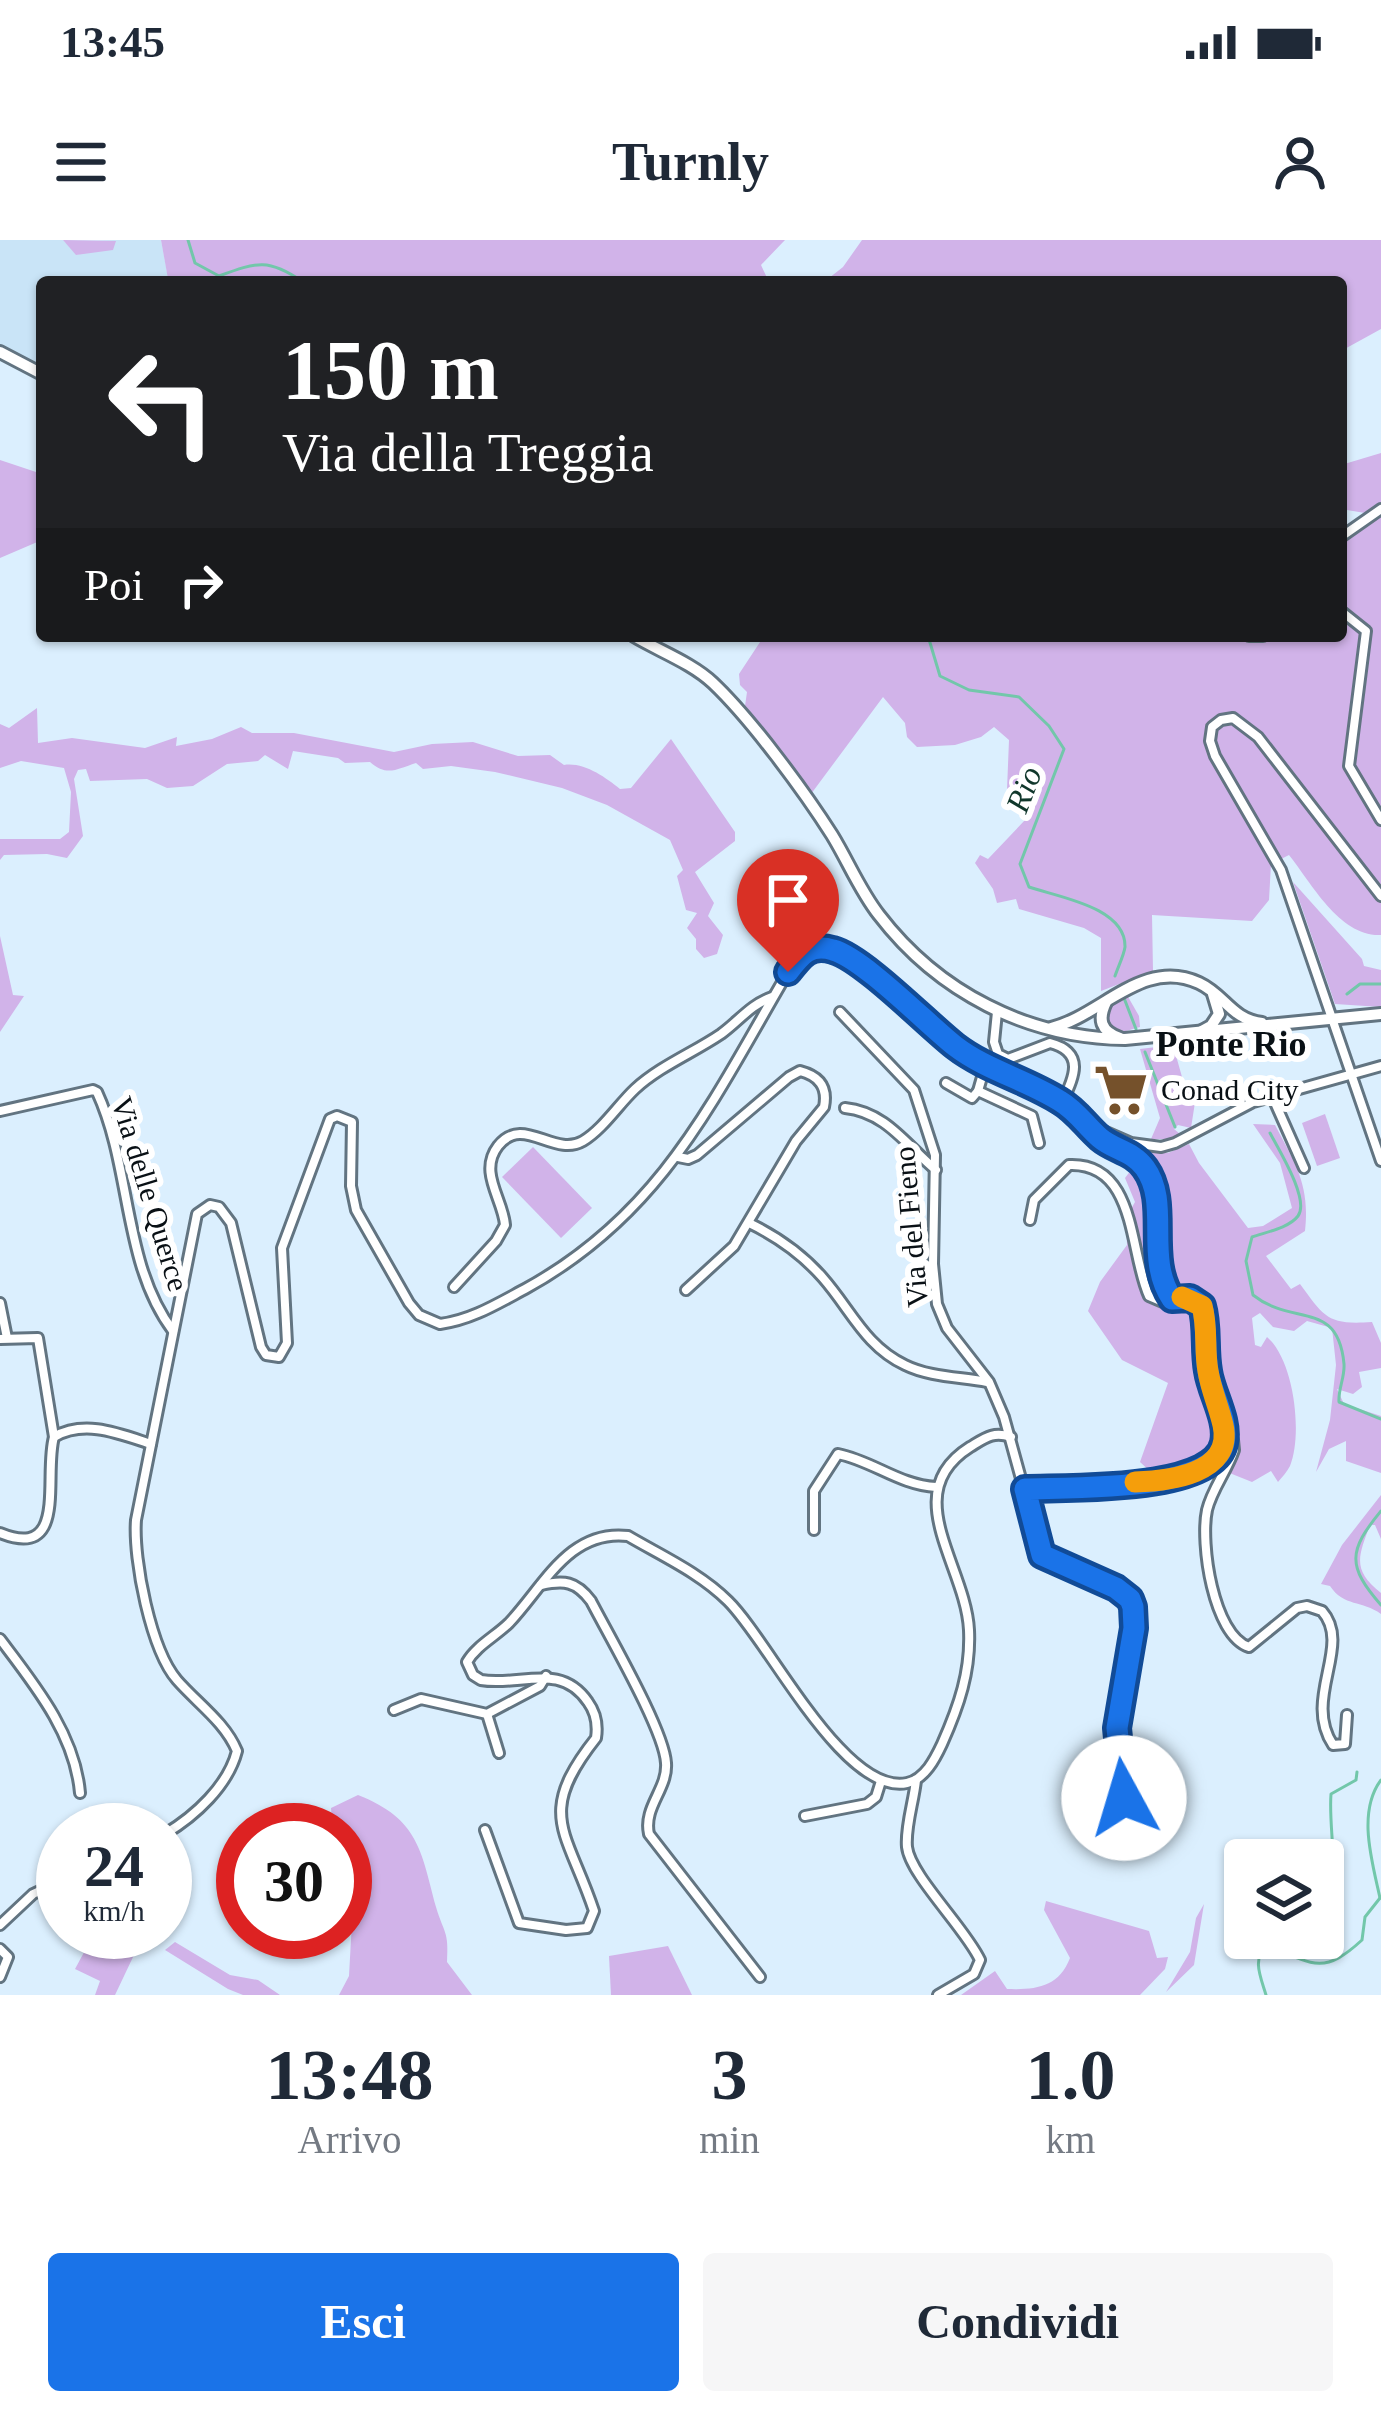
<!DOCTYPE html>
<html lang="it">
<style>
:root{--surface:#fff;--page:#f6f6f7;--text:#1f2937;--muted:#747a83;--accent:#1a73e8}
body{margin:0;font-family:Georgia,serif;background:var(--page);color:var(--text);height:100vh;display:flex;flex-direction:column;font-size:45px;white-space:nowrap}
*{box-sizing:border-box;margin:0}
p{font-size:39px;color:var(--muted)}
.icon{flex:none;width:66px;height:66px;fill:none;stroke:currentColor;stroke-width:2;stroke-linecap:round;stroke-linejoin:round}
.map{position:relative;height:1755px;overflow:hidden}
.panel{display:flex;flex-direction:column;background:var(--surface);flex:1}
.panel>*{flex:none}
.banner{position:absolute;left:36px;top:36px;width:1311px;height:366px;border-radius:12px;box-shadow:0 3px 9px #0004;background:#202124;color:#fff;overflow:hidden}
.buttons{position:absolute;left:1224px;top:1599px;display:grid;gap:24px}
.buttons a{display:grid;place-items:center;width:120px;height:120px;border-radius:12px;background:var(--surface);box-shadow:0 3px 9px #0004;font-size:60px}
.speed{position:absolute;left:36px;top:1563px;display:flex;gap:24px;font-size:60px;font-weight:700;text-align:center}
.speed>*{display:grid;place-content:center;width:156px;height:156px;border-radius:50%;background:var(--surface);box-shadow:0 3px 9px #0004;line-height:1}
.speed small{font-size:30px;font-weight:400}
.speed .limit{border:18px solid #d22;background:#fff;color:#111}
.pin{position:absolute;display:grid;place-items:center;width:102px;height:102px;color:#fff;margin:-123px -51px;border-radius:50% 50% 50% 0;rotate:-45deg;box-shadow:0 0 12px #0007}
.pin .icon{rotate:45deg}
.me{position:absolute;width:132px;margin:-66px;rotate:354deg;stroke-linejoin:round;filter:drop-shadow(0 0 9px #0008)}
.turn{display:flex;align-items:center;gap:42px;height:252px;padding:0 48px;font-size:54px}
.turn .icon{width:156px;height:156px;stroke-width:2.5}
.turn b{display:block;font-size:84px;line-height:102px}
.then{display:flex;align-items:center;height:114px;padding:0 48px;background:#0003;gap:24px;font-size:45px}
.eta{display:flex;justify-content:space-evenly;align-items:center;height:204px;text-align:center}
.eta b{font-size:72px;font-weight:600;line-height:84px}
.action{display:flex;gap:24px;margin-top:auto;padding:24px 48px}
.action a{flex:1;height:138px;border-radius:12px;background:var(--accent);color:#fff;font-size:48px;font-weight:600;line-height:138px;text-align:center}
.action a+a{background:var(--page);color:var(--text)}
.status{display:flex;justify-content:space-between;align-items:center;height:84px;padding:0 60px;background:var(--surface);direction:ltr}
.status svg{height:33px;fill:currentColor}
header{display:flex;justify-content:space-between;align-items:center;height:156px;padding:0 48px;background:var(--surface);font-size:54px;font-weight:600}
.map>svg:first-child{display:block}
.built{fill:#c9e4f7}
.green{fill:#d1b3e9}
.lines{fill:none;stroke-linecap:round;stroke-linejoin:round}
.stream{stroke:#72c7aa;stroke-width:3}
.minor-casing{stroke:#627481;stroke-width:14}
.secondary-casing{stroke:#627481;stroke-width:16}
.minor{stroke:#fff;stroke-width:8}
.secondary{stroke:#fff;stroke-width:10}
.route-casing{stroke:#114b97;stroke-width:30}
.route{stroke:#1a73e8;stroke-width:21}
.slow{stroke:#f59e0b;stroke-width:21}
.labels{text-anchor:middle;stroke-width:12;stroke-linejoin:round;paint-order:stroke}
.poi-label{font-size:30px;fill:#091015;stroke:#fff;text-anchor:start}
.street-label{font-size:30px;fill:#091015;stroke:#fff}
.water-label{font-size:33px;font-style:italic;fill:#10372b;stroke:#fff}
.quarter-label{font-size:36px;font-weight:bold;fill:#091015;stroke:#fff}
</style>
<div class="status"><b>13:45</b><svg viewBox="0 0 49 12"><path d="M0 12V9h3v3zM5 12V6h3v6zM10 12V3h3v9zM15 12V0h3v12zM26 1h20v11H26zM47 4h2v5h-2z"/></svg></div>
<header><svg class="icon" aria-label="menu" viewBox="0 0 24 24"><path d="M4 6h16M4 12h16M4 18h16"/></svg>Turnly<svg class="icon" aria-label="person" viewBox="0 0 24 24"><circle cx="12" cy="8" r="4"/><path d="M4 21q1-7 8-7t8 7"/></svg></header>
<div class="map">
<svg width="1381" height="1755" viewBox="0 0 1381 1755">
<rect width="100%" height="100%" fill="#dbeffe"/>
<!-- built -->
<path class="built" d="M0,0h63l14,15 37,-14 -18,-1h65l7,38 4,4h-130v92l-42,-22z"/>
<!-- green -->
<g class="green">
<path d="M63,0l53,1 -3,9 -37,5z"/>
<path d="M161,0h624l-24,25 8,17h-597l-4,-3z"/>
<path d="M862,0h519v89l-40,22v-69h-517l19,-15z"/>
<path d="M1381,213v49l-16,11 -24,-4v-44z"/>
<path d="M0,220l42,14v66l-42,18z"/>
<path d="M1381,273v422c-41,2 -69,-51 -92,-80l-18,9 -2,36 -17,21 -100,-6 1,56 -52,20v-53l-17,-10 -65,-19 -3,-10 -19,4 -4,-14 -18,-26 5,-8 8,4 37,-39 3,-9 -7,-12 -14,-9 2,-50 -15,-13 -13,10 -26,8 -38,2 -10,-10 -2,-14 -22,-26 -72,97 -66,-88 2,-14 -7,-7 -1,-11 25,-38h577v-114l5,-3 3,17z"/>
<path d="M37,468l1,35 34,-5 73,10 32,-11 -1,9 36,-7 29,-12 11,6h42l100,19 38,-8 41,-2 45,14 32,-1 14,10c20,-3 41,12 56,24l11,-1 40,-49 64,93v9l-40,31 19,31 -6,13 15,19 -6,19 -13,4 -8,-9v-10l-9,-11 10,-15 -11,-3 -9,-34 6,-6 -13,-30 -63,-35 -45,-17 -67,-16 -44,-6 -28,3 -7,-6c-19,6 -29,14 -46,-1l-25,1 -7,-5 -45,-7 -5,18 -23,-14 -7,6 -31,3 -34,22 -26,2 -20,-9 -57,2 -4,-12 -8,1 -4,9 9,57 -16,22 -20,-4 -43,1 -4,5v-21h60l9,-7 2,-40 -7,-24 -43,-7 -21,7v-44l9,4z"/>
<path d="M1293,642l69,77 2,7 17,4v37l-46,-3z"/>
<path d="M0,696l13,59 11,1 -24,36z"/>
<path d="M1127,755l12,21 1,11 -21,6 -13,-6 1,-18z"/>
<path d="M1173,805l11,39 8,-3 4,15 -5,32 -13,-3 -4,4 6,5 -10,5h-19l9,-21 -20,-69z"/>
<path d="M1325,874l15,44 -23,8 -15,-43z"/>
<path d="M1253,884l22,1c21,40 35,60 30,106l-39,25 25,33 9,-5c25,34 28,41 72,38l9,21v25l-22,4 3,15 -9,7 -16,-5 7,15 37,12v57l-35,-12v-20l-17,8 -13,23 14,-52 6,-55 -4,-37 -25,-7 -13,10 -21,-4 -13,-14 -8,5 3,27 6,2 6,-10c27,23 36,97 23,129 -3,6 -8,11 -12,16l-7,-11 -19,11 -40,-16 -44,22 -28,-26 28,-79 -46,-23 -34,-49 12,-29 27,-37 -1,-27 9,-16 -10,-24 21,-28 22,3 21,-9 10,19 49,65 15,-2 29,-18 -12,-45z"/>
<path d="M533,907l59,61 -31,30 -59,-61z"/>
<path d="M1381,1255v44l-6,-14h-5c-12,32 -18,45 11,68v21c-19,-14 -37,-7 -51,-28l-9,-2 21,-39z"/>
<path d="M358,1555c61,24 63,56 78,112 8,27 13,23 11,55l25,33h-133l10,-19 3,-55 -7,-12v-79h-12l-2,-22z"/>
<path d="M1046,1661l103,30 8,27 11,-1 -3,12 -25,26h-179l34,-24 12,18c29,1 52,-2 63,-31l-26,-48z"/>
<path d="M1204,1664l-10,61 -28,27 24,-40 6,-34z"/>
<path d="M95,1692l48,4 -28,59h-20l5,-14 -25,-12z"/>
<path d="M175,1702l55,33 28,5 22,15h-37l-15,-6 -63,-39z"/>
<path d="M668,1706l24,49h-81l-2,-39z"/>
</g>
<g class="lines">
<!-- stream -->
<g class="stream">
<path d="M188,0l7,23 24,13c38,-14 50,-18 84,6"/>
<path d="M928,396l12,40 29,14 50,7 30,29 15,23 -44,115 9,23c29,10 97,20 96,60 -1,8 -7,20 -10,29"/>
<path d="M1347,754l13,-10h21"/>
<path d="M1124,758l12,31"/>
<path d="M1145,812l30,75"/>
<path d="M1270,893c9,17 40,67 28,83 -9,12 -32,16 -46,21l-6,24 7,34c40,32 85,4 91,69 1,13 -6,25 -5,38l42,17"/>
<path d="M1381,1271c-33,40 -34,55 0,94"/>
<path d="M1380,1658c-8,-37 -23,-86 1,-118"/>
<path d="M1323,1672c19,-35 5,-80 8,-118l25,-14 1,-8"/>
<path d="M1266,1755c-6,-20 -14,-35 1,-52 44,22 56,33 95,-3l3,-23 15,-19"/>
</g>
<defs>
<g id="minor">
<path d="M1341,297l40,-28"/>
<path d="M1341,371l25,20 -17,135 32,54"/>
<path d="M1249,396h14"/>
<path d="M1381,656l-123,-159 -25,-19 -12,2 -9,7 -2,14 5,15 66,114 100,291"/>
<path d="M840,772l74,78 21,65 -2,109 4,40 10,24 42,54 15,35 38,138c24,18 62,19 83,39 22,21 2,74 -3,99 -8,44 5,85 4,129"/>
<path d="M997,772l-3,30 4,12 10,5 42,-16c35,9 25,34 12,59"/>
<path d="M946,843l26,15 6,-7 54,25 7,27"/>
<path d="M978,851l8,-28"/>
<path d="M1272,856l32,72"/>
<path d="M845,868c41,4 62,38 91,62"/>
<path d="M0,871l93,-21 4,2c35,76 25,171 76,239"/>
<path d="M1094,890c14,21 48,21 57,48 13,42 -4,83 21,121"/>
<path d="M678,917l10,2 9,-4 92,-78 11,-6c19,5 28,16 24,36l-28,34 -62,105 -48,44"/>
<path d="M749,983c27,13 54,32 74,55 28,32 42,68 82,87 24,12 56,12 82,17"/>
<path d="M454,1047l42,-46 9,-16c-2,-26 -27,-53 -7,-79 25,-32 56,12 85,-5 20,-12 35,-36 52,-52 25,-23 58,-36 86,-55 18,-13 29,-29 51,-37"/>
<path d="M0,1063l7,35"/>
<path d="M0,1099l38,-1 16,99"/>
<path d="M1225,1187l8,13 1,10c-7,21 -22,39 -27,60 -7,33 6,125 42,137l48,-39 10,-2 15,5c31,35 -20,87 11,134l12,-1 2,-29"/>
<path d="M1025,1249c42,-2 189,4 199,-46 5,-23 -13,-50 -16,-72 -4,-22 0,-44 -6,-65l-12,-8 -27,4 -14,-6c-20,-43 -12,-134 -80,-131l-35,35 -4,20"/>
<path d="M814,1290v-39l24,-37c35,7 61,31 98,33"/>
<path d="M0,1293c69,28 43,-57 54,-96 31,-18 66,-3 97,7"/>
<path d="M541,1345c23,-5 35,-4 50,16 18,35 73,129 75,162 2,26 -23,44 -17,71l111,143"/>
<path d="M0,1399c34,45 75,95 80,154"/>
<path d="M394,1470l27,-11 66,15 53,-28 6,-10"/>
<path d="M487,1474l12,39"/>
<path d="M916,1540c-2,21 -11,47 -9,67 3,28 59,82 73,113l-6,14 -36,21"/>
<path d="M805,1576l62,-12 9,-7 5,-16"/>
<path d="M485,1590l34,93 47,7 21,-2 7,-17c-27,-81 -59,-96 2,-173 2,-13 0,-25 -8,-36 -28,-41 -68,-15 -107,-22l-8,-5 -6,-13c9,-16 29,-26 42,-39 35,-37 60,-94 119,-87 34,20 72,37 100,65 41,40 116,195 179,182 18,-4 28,-24 35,-39 17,-38 29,-73 27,-114 -3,-64 -72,-137 1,-183 15,-9 23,-16 41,-10"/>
<path d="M165,1594c30,-18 63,-48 72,-83 -12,-29 -40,-48 -60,-71 -26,-30 -44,-120 -41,-160l61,-306 13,-9 9,2 12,16 30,124 5,8 13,2 8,-14 -5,-95 48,-129 7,-3 15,6 -1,64 5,24 53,93 10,12 21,9c31,-4 57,-20 85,-35 137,-75 188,-189 263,-317 16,-22 28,-28 54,-19l128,103 92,46 30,24 39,17 30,4 14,-4 78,-41 128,-36"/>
<path d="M0,1685l33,-31 30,-14"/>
<path d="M0,1709l8,8 -8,20"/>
</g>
<g id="secondary">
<path d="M0,112l42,22"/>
<path d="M634,396c25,15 58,27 79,47 38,36 91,108 119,152 16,26 28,56 47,80 59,77 148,123 246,124l256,-25"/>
<path d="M1106,762c-8,17 -6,29 14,36"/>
<path d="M1051,788c50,-12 92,-71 148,-45 26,12 32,36 63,40"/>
<path d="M1200,792l11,-6 8,-12 -6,-20"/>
</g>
</defs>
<!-- minor casing -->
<use href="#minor" class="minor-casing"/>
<!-- secondary casing -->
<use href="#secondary" class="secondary-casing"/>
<!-- minor -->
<use href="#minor" class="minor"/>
<!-- secondary -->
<use href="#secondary" class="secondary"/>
</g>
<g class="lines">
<defs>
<path id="route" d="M788,732c13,-17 22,-29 45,-22 30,8 94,74 122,96 31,24 72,34 105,55 17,10 26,25 40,37 14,12 33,13 45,30 26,36 -1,89 27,131l18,-1 12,8c6,20 2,43 6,65 3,22 21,49 16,72 -10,50 -157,44 -199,46l17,66 74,33 14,11 3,8 1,21 -17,100 7,70"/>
</defs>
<!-- route casing -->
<use href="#route" class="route-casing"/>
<!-- route -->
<use href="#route" class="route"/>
<!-- slow -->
<path class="slow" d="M1135,1242c33,-1 99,-8 88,-57 -4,-18 -12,-35 -15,-54 -4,-21 0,-44 -6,-65l-20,-9"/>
</g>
<!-- icons -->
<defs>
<symbol id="supermarket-bare" viewBox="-9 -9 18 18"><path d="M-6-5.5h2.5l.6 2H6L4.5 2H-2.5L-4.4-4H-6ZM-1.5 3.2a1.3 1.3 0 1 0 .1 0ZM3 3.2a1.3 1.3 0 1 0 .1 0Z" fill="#75512b" stroke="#fff" stroke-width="2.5" paint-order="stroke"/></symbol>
</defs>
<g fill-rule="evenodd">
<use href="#supermarket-bare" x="1083" y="812" width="76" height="76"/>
</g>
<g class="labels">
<!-- poi labels -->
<g class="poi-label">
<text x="1161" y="860">Conad City</text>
</g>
<!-- street labels -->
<g class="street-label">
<text transform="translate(150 954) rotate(73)" y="10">Via delle Querce</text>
<text transform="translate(911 987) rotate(-95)" y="10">Via del Fieno</text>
</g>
<!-- water labels -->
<g class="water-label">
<text transform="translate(1023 549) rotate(-69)" y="12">Rio</text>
</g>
<!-- quarter labels -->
<g class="quarter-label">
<text x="1231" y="816">Ponte Rio</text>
</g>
</g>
</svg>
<div class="buttons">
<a><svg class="icon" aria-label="layers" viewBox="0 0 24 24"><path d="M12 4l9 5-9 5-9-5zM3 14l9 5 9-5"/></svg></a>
</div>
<div class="speed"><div>24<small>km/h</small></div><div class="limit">30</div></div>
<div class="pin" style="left:788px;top:732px;background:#d93025"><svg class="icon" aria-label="arrive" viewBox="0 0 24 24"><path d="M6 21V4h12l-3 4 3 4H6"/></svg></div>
<svg class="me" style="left:1124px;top:1558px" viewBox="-20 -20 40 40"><circle r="19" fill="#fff"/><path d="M0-13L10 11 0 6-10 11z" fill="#1a73e8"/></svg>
<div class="banner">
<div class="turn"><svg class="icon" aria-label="left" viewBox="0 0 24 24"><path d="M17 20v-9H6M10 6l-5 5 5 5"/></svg><div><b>150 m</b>Via della Treggia</div></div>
<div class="then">Poi<svg class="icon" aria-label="right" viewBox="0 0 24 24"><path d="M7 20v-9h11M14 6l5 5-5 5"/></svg></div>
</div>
</div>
<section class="panel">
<div class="eta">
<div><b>13:48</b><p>Arrivo</p></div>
<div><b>3</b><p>min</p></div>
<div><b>1.0</b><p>km</p></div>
</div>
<div class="action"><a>Esci</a><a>Condividi</a></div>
</section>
